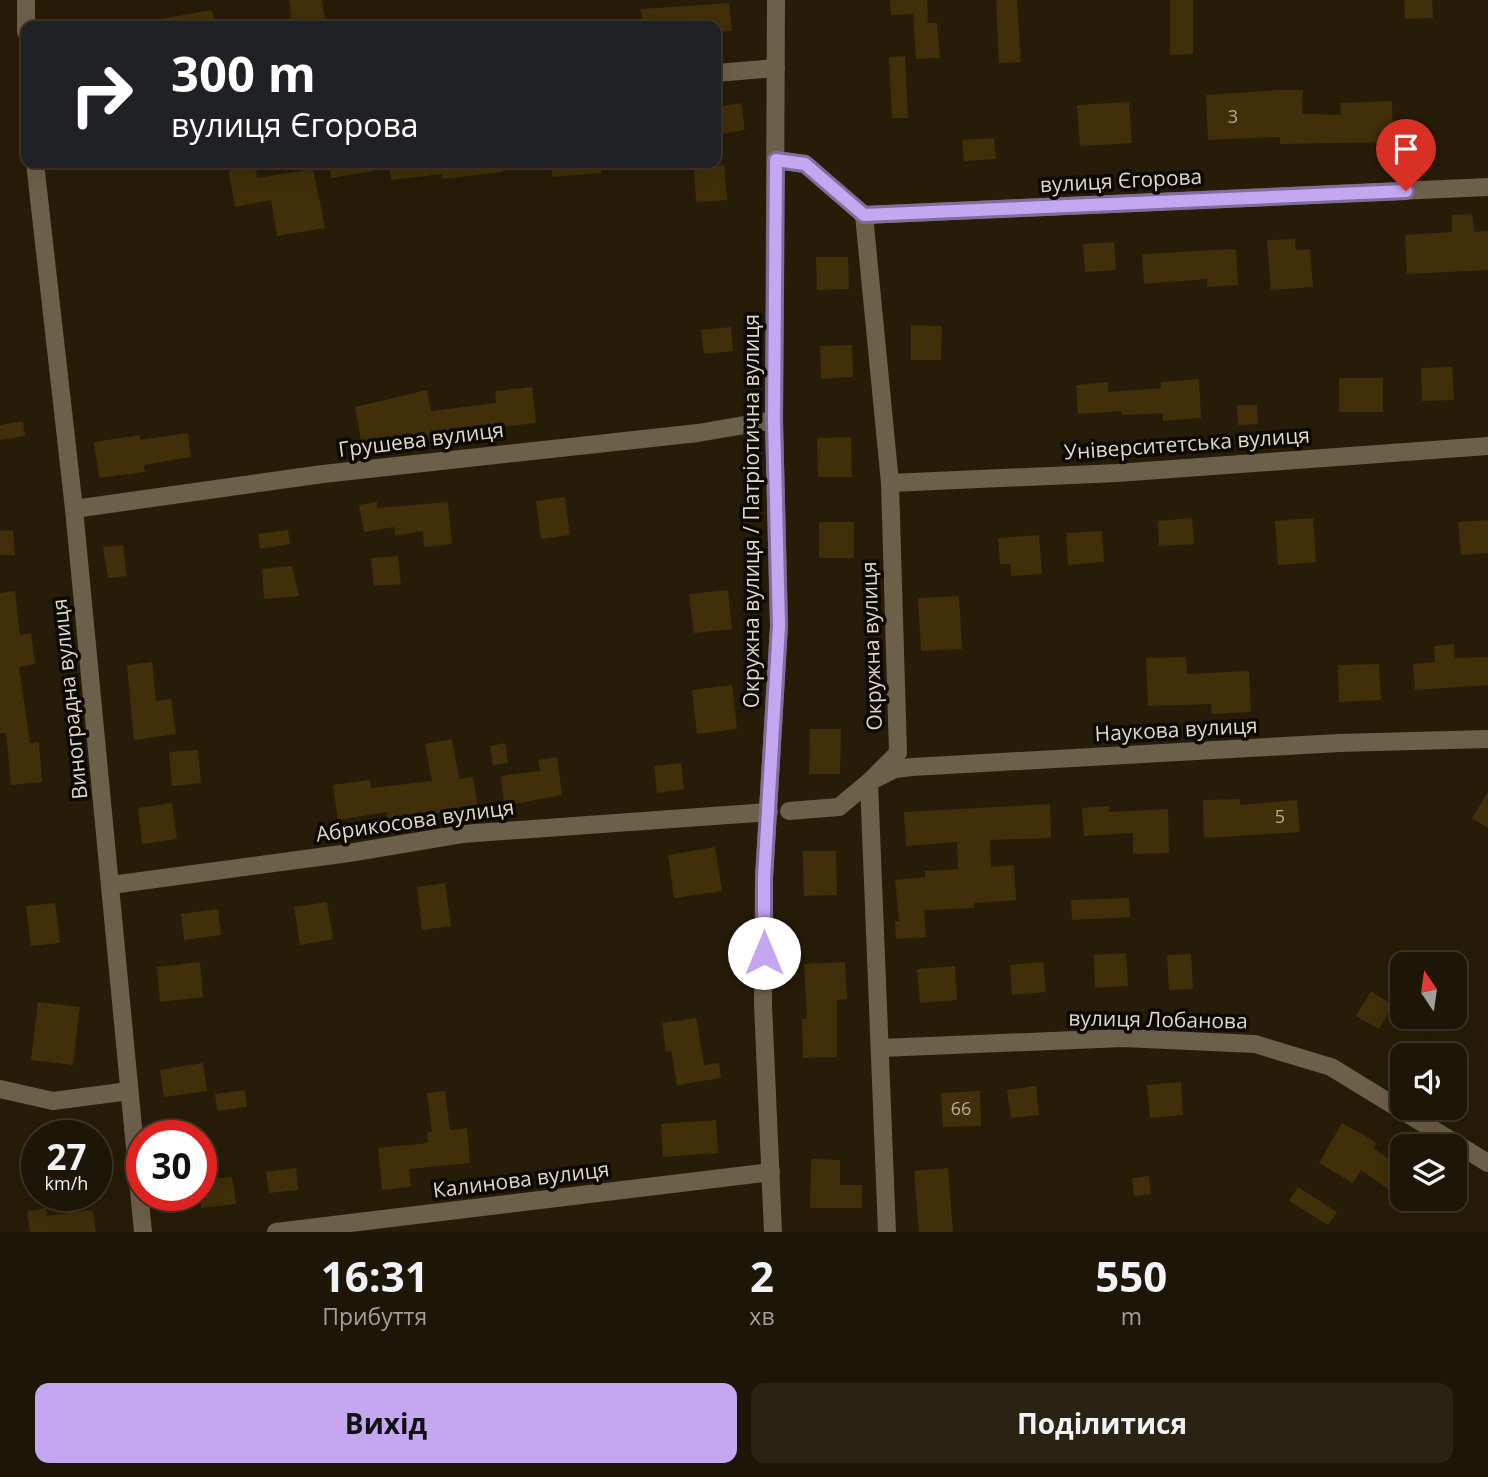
<!DOCTYPE html>
<html lang="uk">
<meta charset="utf-8">
<style>
:root{--surface:#1d1505;--page:#2a2213;--text:#f1f3f6;--muted:#a09f9a;--line:#3b3427;--accent:#c5a7f1}
body{margin:0;font-family:"Open Sans",sans-serif;background:var(--page);color:var(--text);height:100vh;display:flex;flex-direction:column;font-size:26px;white-space:nowrap}
*{box-sizing:border-box;margin:0}
p{font-size:23px;color:var(--muted)}
.icon{flex:none;width:38px;height:38px;fill:none;stroke:currentColor;stroke-width:2;stroke-linecap:round;stroke-linejoin:round}
.map{position:relative;height:1232px;overflow:hidden}
.panel{display:flex;flex-direction:column;background:var(--surface);flex:1}
.panel>*{flex:none}
.banner{position:absolute;left:21px;top:21px;width:700px;height:147px;border-radius:14px;box-shadow:0 7px 28px #0002,0 0 0 2px var(--line);background:#202124;color:#fff;overflow:hidden}
.needle{width:46px;rotate:347deg}
.controls{position:absolute;left:1390px;top:952px;display:grid;gap:14px}
.controls a{display:grid;place-items:center;width:77px;height:77px;border-radius:14px;background:var(--surface);box-shadow:0 7px 28px #0002,0 0 0 2px var(--line);font-size:35px}
.speed{position:absolute;left:21px;top:1120px;display:flex;gap:14px;font-size:35px;font-weight:700;text-align:center}
.speed>*{display:grid;place-content:center;width:91px;height:91px;border-radius:50%;background:var(--surface);box-shadow:0 7px 28px #0002,0 0 0 2px var(--line);line-height:1}
.speed small{font-size:18px;font-weight:400}
.speed .limit{border:10px solid #d22;background:#fff;color:#111}
.pin{position:absolute;display:grid;place-items:center;width:60px;height:60px;color:#fff;margin:-72px -30px;border-radius:50% 50% 50% 0;rotate:-45deg;box-shadow:0 0 7px #0007}
.pin .icon{rotate:45deg}
.me{position:absolute;width:77px;margin:-38px;rotate:0deg;stroke-linejoin:round;filter:drop-shadow(0 0 5px #0008)}
.turn{display:flex;align-items:center;gap:24px;height:147px;padding:0 35px;font-size:32px}
.turn .icon{width:91px;height:91px;stroke-width:2.5}
.turn b{display:block;font-size:49px;line-height:60px}
.eta{display:flex;justify-content:space-evenly;align-items:center;height:119px;text-align:center}
.eta b{font-size:42px;font-weight:700;line-height:49px}
.button{display:flex;gap:14px;margin-top:auto;padding:14px 35px}
.button a{flex:1;height:80px;border-radius:14px;background:var(--accent);color:#111;font-size:28px;font-weight:700;line-height:80px;text-align:center}
.button a+a{background:var(--page);color:var(--text)}
.map>svg:first-child{display:block}
.building{fill:#402f08}
.lines{fill:none;stroke-linecap:round;stroke-linejoin:round}
.minor{stroke:#6d604a;stroke-width:18}
.route-casing{stroke:#806d9d;stroke-width:18}
.route{stroke:#c5a7f1;stroke-width:12}
.labels{text-anchor:middle;stroke-width:7;stroke-linejoin:round;paint-order:stroke}
.number-label{font-size:18px;fill:#b7ae9a}
.street-label{font-size:21px;fill:#dfd8cb;stroke:#0c0802}
</style>
<div class="map">
<svg width="1488" height="1232" viewBox="0 0 1488 1232">
<rect width="100%" height="100%" fill="#271c07"/>
<!-- building -->
<g class="building">
<path d="M289,0h33l4,26h-34z"/>
<path d="M890,0h37l1,23h9l3,35 -24,1 -3,-45 -22,1z"/>
<path d="M996,0h21l4,62 -22,1z"/>
<path d="M1170,0h23v54l-23,1z"/>
<path d="M1404,0h28l1,18 -28,1z"/>
<path d="M729,3l3,28 -16,1v-6h-73l-2,-17z"/>
<path d="M212,10l3,16h-54v-7z"/>
<path d="M905,56l3,62h-16l-3,-61z"/>
<path d="M1280,90h23l-1,24 39,1 -1,-12 52,-2 1,41 -113,2v-7l-72,3 -2,-45z"/>
<path d="M1129,102l3,41 -52,3 -3,-41z"/>
<path d="M741,103l4,27 -29,5v-28z"/>
<path d="M994,138l2,21 -32,2 -2,-21z"/>
<path d="M227,163h28l2,15 56,-9 12,59 -48,8 -6,-36 -36,7z"/>
<path d="M329,163h44l1,8 -43,7z"/>
<path d="M389,163h114v9l-61,7v-5l-51,6z"/>
<path d="M551,163h50v10l-49,4z"/>
<path d="M724,165l3,35 -31,2 -2,-35z"/>
<path d="M1472,214l2,18 14,-1v39l-81,4 -2,-39 47,-3v-17z"/>
<path d="M1295,239l1,11 14,-1 3,38 -42,3 -4,-50z"/>
<path d="M1114,242l2,28 -31,2 -2,-28z"/>
<path d="M1236,249l2,36 -31,2v-8l-63,5 -2,-30z"/>
<path d="M816,257h32l1,32 -32,1z"/>
<path d="M911,325l31,1 -1,34h-30z"/>
<path d="M731,327l2,24 -29,3 -3,-24z"/>
<path d="M852,345l1,32 -32,2 -1,-33z"/>
<path d="M1452,367l2,33 -32,1 -1,-33z"/>
<rect x="1339" y="378" width="44" height="34"/>
<path d="M1199,379l2,39 -38,3v-8l-41,2v-4l-44,3 -2,-29 32,-3v10l53,-4v-6z"/>
<path d="M532,387l4,36 -58,6 1,11 -31,4 -1,-8 -43,7 -1,-4 -41,7 -7,-39 72,-17 4,21 65,-8 -1,-12z"/>
<path d="M1237,405h20l1,19 -20,1z"/>
<path d="M23,421l2,15 -25,4v-15z"/>
<path d="M188,433l3,24 -47,8 1,7 -46,6 -5,-36 46,-7v5z"/>
<path d="M851,437l1,40h-34l-1,-39z"/>
<path d="M565,497l5,38 -29,4 -5,-38z"/>
<path d="M377,502v6l71,-6 4,42 -28,3 -1,-16 -28,5 -1,-9 -30,5 -5,-27z"/>
<path d="M1192,518l2,26 -35,2 -1,-25z"/>
<path d="M1313,518l3,44 -38,3 -3,-44z"/>
<path d="M1488,520v33l-27,2 -3,-33z"/>
<rect x="819" y="522" width="35" height="36"/>
<path d="M13,530l2,25h-15v-24z"/>
<path d="M288,530l2,14 -30,5 -2,-15z"/>
<path d="M1102,531l2,31 -36,3 -2,-32z"/>
<path d="M1039,535l3,39 -31,2 -1,-12h-10l-2,-26z"/>
<path d="M123,545l4,31 -19,2 -5,-31z"/>
<path d="M398,556l3,28 -27,2 -3,-28z"/>
<path d="M292,566l7,30 -35,3 -2,-30z"/>
<path d="M728,590l4,39 -38,4 -5,-39z"/>
<path d="M15,591l5,44 11,-2 4,31 -16,3 11,76 9,-1 3,40 -31,3 -5,-52h-6v-140z"/>
<path d="M959,596l3,53 -41,2 -3,-53z"/>
<path d="M1454,644l1,14 33,-1v28l-73,5 -2,-26 22,-2 -1,-16z"/>
<path d="M1186,657l1,17 62,-3 2,41 -39,2 -1,-10 -63,2 -2,-48z"/>
<path d="M152,662l4,39 15,-2 5,35 -42,6 -7,-75z"/>
<path d="M1379,664l2,36 -42,2 -1,-37z"/>
<path d="M732,685l5,44 -40,5 -5,-44z"/>
<path d="M810,729h31l-1,45h-31z"/>
<path d="M452,739l7,40 14,-2 5,30 -91,13v-8l-49,8 -5,-35 37,-5 1,8 61,-7 -7,-37z"/>
<path d="M505,743l3,20 -15,2 -3,-19z"/>
<path d="M198,750l3,33 -29,3 -3,-34z"/>
<path d="M557,757l5,38 -58,11 -3,-30 39,-5 -2,-11z"/>
<path d="M681,763l3,26 -27,4 -3,-27z"/>
<path d="M1488,792v36l-16,-10z"/>
<path d="M1240,799v6l57,-5 3,32 -96,6 -1,-38z"/>
<path d="M172,803l5,36 -35,5 -4,-36z"/>
<path d="M1050,804l1,34 -61,2 1,27 23,-2 2,35 -42,3v5l-50,2 2,27 -30,2 -1,-18h4l-4,-41 30,-3v-6l33,-2 -1,-27 -51,4 -2,-34z"/>
<path d="M1109,806v6l59,-3 1,44 -36,1v-21l-49,3 -2,-28z"/>
<path d="M715,847l7,44 -48,7 -6,-43z"/>
<path d="M803,851h33l1,44 -33,1z"/>
<path d="M445,883l6,43 -29,4 -5,-43z"/>
<path d="M1129,898l1,19 -58,3 -1,-20z"/>
<path d="M327,902l6,37 -33,6 -6,-38z"/>
<path d="M55,903l5,40 -29,3 -5,-40z"/>
<path d="M218,909l3,26 -37,5 -3,-26z"/>
<path d="M1126,953l2,33 -33,2 -1,-33z"/>
<path d="M1191,954l2,35 -24,1 -2,-35z"/>
<path d="M200,962l3,35 -43,5 -3,-35z"/>
<path d="M845,962l2,37 -10,1v57l-34,1 -1,-39h5l-3,-55z"/>
<path d="M1043,962l3,30 -34,3 -2,-30z"/>
<path d="M955,966l2,34 -37,3 -3,-34z"/>
<path d="M1371,991l22,14 -14,24 -23,-13z"/>
<path d="M38,1002l42,5 -7,58 -42,-5z"/>
<path d="M696,1018l8,47 15,-2 2,15 -44,7 -6,-34 -5,1 -4,-29z"/>
<path d="M203,1063l4,28 -43,6 -4,-27z"/>
<path d="M1181,1082l2,33 -33,3 -3,-33z"/>
<path d="M1036,1086l3,29 -28,3 -4,-28z"/>
<path d="M245,1090l2,17 -30,4 -2,-17z"/>
<path d="M445,1091l5,39 17,-2 3,35 -61,6 2,18 -29,3 -4,-42 50,-5 -1,-11h5l-5,-39z"/>
<path d="M980,1091l1,35 -38,1 -2,-34z"/>
<path d="M716,1120l2,33 -55,4 -2,-33z"/>
<path d="M1342,1123l35,20 -4,5 29,20v31l-41,-29 -8,13 -34,-20z"/>
<path d="M811,1159l29,1v25h22v23h-52z"/>
<path d="M296,1168l2,22 -29,3 -3,-21z"/>
<path d="M948,1168l5,64h-34l-5,-61z"/>
<path d="M1149,1176l2,18 -17,2 -2,-18z"/>
<path d="M232,1177l4,27 -35,4v-28z"/>
<path d="M1298,1187l39,25 -9,13 -39,-24z"/>
<path d="M46,1208l1,8 46,-6 3,22h-66l-3,-21z"/>
</g>
<g class="lines">
<!-- minor -->
<g class="minor">
<path d="M26,0v32"/>
<path d="M716,73l60,-5"/>
<path d="M776,160l29,4 59,51 624,-28"/>
<path d="M35,163l39,346 69,723"/>
<path d="M864,215l26,268 8,270 -29,29 18,450"/>
<path d="M890,483l227,-10 371,-27"/>
<path d="M74,509l249,-35 375,-41 76,-13"/>
<path d="M789,811l50,-4 30,-25 26,-13 17,-2 427,-24 149,-4"/>
<path d="M111,885l238,-32 113,-19 307,-22"/>
<path d="M881,1048l242,-10 132,6 76,23 157,96"/>
<path d="M0,1089l53,12 76,-10"/>
<path d="M276,1232l495,-60"/>
<path d="M773,1232l-10,-228 1,-126 15,-252 -5,-206 2,-420"/>
</g>
</g>
<g class="lines">
<defs>
<path id="route" d="M764,953v-75l15,-252 -5,-205 2,-261 29,4 59,51 542,-24"/>
</defs>
<!-- route casing -->
<use href="#route" class="route-casing"/>
<!-- route -->
<use href="#route" class="route"/>
</g>
<g class="labels">
<!-- number labels -->
<g class="number-label">
<text x="1233" y="123">3</text>
<text x="1280" y="823">5</text>
<text x="961" y="1115">66</text>
</g>
<!-- street labels -->
<g class="street-label">
<text transform="translate(1121 181) rotate(-3)" y="7">вулиця Єгорова</text>
<text transform="translate(421 440) rotate(-7)" y="7">Грушева вулиця</text>
<text transform="translate(1187 444) rotate(-4)" y="7">Університетська вулиця</text>
<text transform="translate(752 511) rotate(-90)" y="7">Окружна вулиця / Патріотична вулиця</text>
<text transform="translate(872 646) rotate(-92)" y="7">Окружна вулиця</text>
<text transform="translate(70 699) rotate(-96)" y="7">Виноградна вулиця</text>
<text transform="translate(1176 730) rotate(-3)" y="7">Наукова вулиця</text>
<text transform="translate(415 821) rotate(-8)" y="7">Абрикосова вулиця</text>
<text transform="translate(1158 1020) rotate(1)" y="7">вулиця Лобанова</text>
<text transform="translate(521 1180) rotate(-7)" y="7">Калинова вулиця</text>
</g>
</g>
</svg>
<div class="controls">
<a><svg class="needle" viewBox="-14 -14 28 28"><path d="M0-13l5 13h-10z" fill="#e53935"/><path d="M0 13l5-13h-10z" fill="#a09f9a"/></svg></a>
<a><svg class="icon" aria-label="sound" viewBox="0 0 24 24"><path d="M4 9h4l5-4v14l-5-4H4zM17 9q2 3 0 6"/></svg></a>
<a><svg class="icon" aria-label="layers" viewBox="0 0 24 24"><path d="M12 4l9 5-9 5-9-5zM3 14l9 5 9-5"/></svg></a>
</div>
<div class="speed"><div>27<small>km/h</small></div><div class="limit">30</div></div>
<div class="pin" style="left:1406px;top:191px;background:#d93025"><svg class="icon" aria-label="arrive" viewBox="0 0 24 24"><path d="M6 21V4h12l-3 4 3 4H6"/></svg></div>
<svg class="me" style="left:764px;top:953px" viewBox="-20 -20 40 40"><circle r="19" fill="#fff"/><path d="M0-13L10 11 0 6-10 11z" fill="#c5a7f1"/></svg>
<div class="banner">
<div class="turn"><svg class="icon" aria-label="right" viewBox="0 0 24 24"><path d="M7 20v-9h11M14 6l5 5-5 5"/></svg><div><b>300 m</b>вулиця Єгорова</div></div>
</div>
</div>
<section class="panel">
<div class="eta">
<div><b>16:31</b><p>Прибуття</p></div>
<div><b>2</b><p>хв</p></div>
<div><b>550</b><p>m</p></div>
</div>
<div class="button"><a>Вихід</a><a>Поділитися</a></div>
</section>
